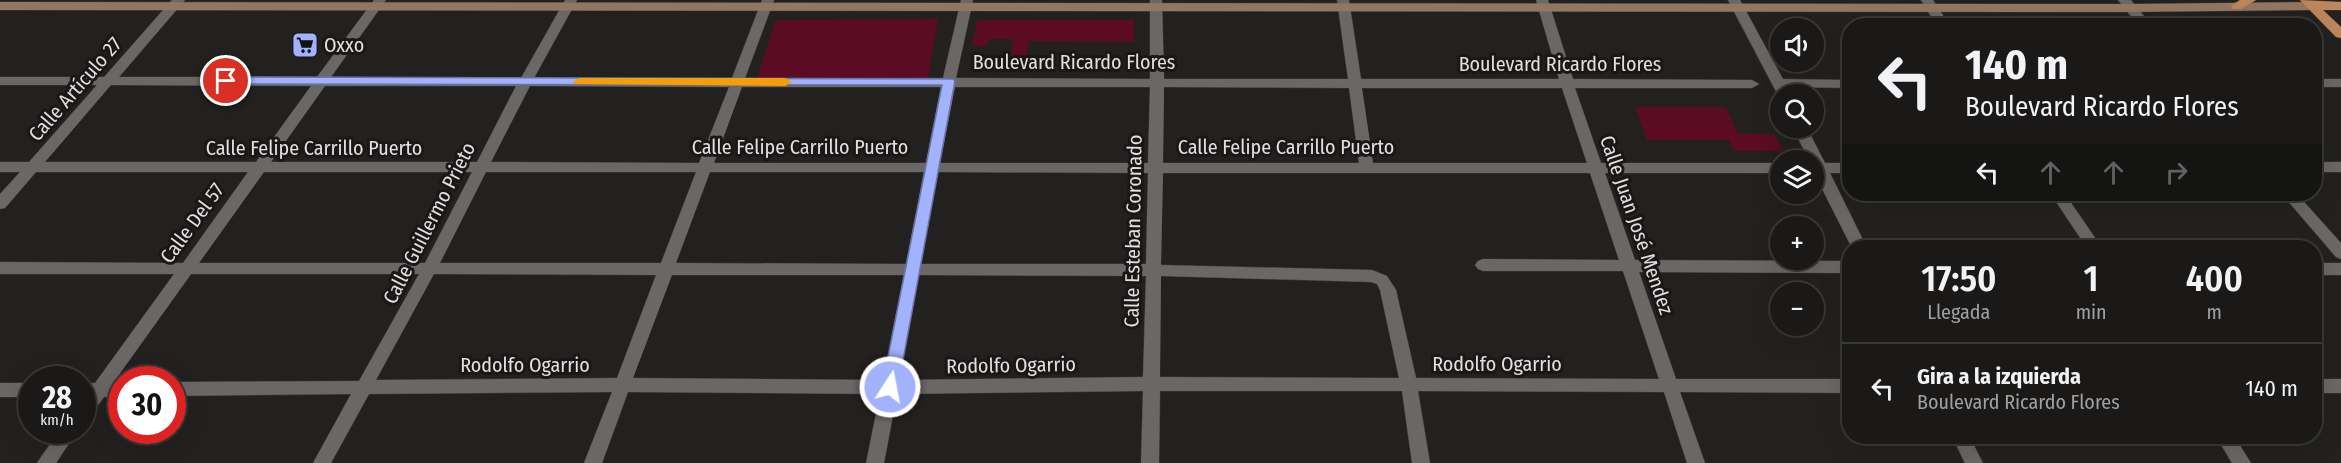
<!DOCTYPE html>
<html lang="es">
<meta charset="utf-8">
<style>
:root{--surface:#1a1918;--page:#232221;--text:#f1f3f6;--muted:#9fa0a2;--line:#383837}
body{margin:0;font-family:"Fira Sans Condensed",sans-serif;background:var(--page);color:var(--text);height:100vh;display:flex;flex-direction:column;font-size:22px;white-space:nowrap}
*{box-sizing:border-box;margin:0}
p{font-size:20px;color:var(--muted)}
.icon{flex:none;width:33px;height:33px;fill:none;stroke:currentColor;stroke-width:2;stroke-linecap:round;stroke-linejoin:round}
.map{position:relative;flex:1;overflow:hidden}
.sheet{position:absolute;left:1842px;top:240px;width:480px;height:204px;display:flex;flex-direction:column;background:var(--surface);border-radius:24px;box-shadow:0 6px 24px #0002,0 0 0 2px var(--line)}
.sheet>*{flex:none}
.top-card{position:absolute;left:1842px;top:18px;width:480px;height:183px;border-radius:24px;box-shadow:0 6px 24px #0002,0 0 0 2px var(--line);background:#1a1918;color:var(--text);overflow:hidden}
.buttons{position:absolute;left:1770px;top:18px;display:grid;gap:12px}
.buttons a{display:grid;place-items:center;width:54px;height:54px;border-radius:50%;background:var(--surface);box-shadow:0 6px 24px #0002,0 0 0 2px var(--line);font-size:30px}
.speed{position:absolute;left:18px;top:366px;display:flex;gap:12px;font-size:30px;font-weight:700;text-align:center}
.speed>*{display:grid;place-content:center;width:78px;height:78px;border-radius:50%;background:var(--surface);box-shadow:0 6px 24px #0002,0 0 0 2px var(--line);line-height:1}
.speed small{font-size:15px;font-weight:400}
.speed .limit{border:9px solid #d22;background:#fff;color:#111}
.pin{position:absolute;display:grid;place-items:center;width:51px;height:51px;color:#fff;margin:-26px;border:3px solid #fff;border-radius:50%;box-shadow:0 2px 6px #0007}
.me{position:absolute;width:66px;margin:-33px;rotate:11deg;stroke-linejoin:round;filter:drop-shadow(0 0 4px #0008)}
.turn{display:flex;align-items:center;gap:21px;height:126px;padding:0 24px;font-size:27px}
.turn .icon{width:78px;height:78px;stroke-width:2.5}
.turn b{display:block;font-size:42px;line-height:51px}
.lanes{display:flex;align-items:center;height:57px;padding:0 24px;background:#0003;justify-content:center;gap:30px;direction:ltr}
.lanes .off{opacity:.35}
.eta{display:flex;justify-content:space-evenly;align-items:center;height:102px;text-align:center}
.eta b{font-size:36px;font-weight:600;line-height:42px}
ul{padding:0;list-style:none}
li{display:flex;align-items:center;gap:18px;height:90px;padding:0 24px;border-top:2px solid var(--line)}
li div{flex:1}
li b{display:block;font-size:22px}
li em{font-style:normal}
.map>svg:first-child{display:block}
.building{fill:#5b0c24}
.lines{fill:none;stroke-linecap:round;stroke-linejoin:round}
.street-casing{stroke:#403d3d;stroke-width:1}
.secondary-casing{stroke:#403d3d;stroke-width:1}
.primary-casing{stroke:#403d3d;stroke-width:1}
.street{fill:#6a6766;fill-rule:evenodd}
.secondary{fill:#937660;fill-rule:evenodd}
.primary{fill:#bc855b;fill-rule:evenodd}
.route{fill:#a2b2fd;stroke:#6974a4;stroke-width:1.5}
.slow{fill:#f59e0b}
.labels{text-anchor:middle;stroke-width:6;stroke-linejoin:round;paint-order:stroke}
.poi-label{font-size:20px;fill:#e1dfdf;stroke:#1a1717;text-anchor:start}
.street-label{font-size:20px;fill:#e1dfdf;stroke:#1a1717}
</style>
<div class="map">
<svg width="2341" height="463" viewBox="0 0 2341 463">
<rect width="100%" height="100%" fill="#232120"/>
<!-- building -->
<g class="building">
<path d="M938,19l-10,60 -172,1 20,-60z"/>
<path d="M977,20h157v22l-105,-1 -2,15h-16l2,-17h-25l-1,7h-15z"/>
<path d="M1635,107h91l12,27h36l9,17h-49l-5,-11h-82z"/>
</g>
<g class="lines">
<defs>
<g id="street">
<path d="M172,0h13l-66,77h198l57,-77h12l-55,77 190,1 44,-78h12l-43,78h198l30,-78h12l-29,78h198l18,-78h12l-17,78 194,1v-79h12l2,79h184l-11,-79h12l12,79h198l-23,-79h12l25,79 179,1 7,4 -7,4h-177l26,75h179v10h-175l30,87 215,1v12l-211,-1 37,107h174v14l-170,-1 25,71h-18l-23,-71 -246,-1 12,72h-18l-10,-72h-242l-1,72h-18l2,-72 -246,3 -13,69h-18l14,-69 -252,-2 -26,71h-18l28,-71 -243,2 -38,69h-18l38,-69 -179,2v-14l187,-1 60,-107h-228l-78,109h9v14h-18l-16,22 -6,2v-21l3,-3h-3v-14h13l79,-109h-174v-12l183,1 65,-91h-212l-31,36 -5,1v-15l20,-22h-20v-10h29l68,-77h-97v-8h104zM111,85l200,1 -55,76h-211zM325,86h191l-39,76h-206zM530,86l199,1 -30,76 -208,-1zM742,87h199l-15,76h-212zM955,87h195l-2,76h-208zM1164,87l185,1 10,75h-196zM1362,88h200l25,75h-214zM264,172h208l-47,91h-226zM486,172h210l-35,91h-221zM710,172h214l-18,92 -230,-1zM938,172l210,1 -2,91h-225zM1163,173h427l29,87 -136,-1 -5,2 -3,4 3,4 5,2h140l36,108 -243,-1 -20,-88 -9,-14 -15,-6 -211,-5zM434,274l222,1 -39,103 -241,2zM672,275h232l-21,105 -250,-2zM919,275l227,1 -3,101 -244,3zM1161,276l210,6 6,2 3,6 19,88 -239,-1z"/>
<path d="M1728,0h12l43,79 67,1v8l-63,-1 3,7h-10l-1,3z"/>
<path d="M1921,0h12l17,26h-13z"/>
<path d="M2118,0h13l21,26h-13z"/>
<rect x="2314" y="79" width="27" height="8"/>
<path d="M1793,128h14l18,35h25v10h-20l37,75h-15l-38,-75v-13h-5z"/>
<rect x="2314" y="162" width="27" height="10"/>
<path d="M2051,194h14l37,54h-15z"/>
<path d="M2282,194h15l44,49v16l-5,-2z"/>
<rect x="2314" y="263" width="27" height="12"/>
<rect x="2314" y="379" width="27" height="14"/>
<rect x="0" y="383" width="32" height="14"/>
<path d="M60,430h18l-22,33h-19z"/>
<path d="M1952,436h17l14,27h-18z"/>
<path d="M2216,436h18l17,27h-19z"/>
</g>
<path id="secondary" d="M0,2l2131,2 181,-2 6,4 -6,4 -181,2 -2131,-2z"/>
<g id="primary">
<path d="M2240,0h16l-15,9h-8l-2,-3z"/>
<path d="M2300,0l41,2v8h-18l18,17v11l-5,-1z"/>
</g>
</defs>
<!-- street casing -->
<use href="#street" class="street-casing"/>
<!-- secondary casing -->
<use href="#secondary" class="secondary-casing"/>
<!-- primary casing -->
<use href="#primary" class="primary-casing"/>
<!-- street -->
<use href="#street" class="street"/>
<!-- secondary -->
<use href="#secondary" class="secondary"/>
<!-- primary -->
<use href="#primary" class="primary"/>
</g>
<!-- route -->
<path class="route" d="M226,77l727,2 2,2 -57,306 -3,4h-10l-3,-4 60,-302 -720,-1v-5z"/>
<!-- slow -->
<path class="slow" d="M579,78h206l7,4 -7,4 -211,-2 -1,-2z"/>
<!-- icons -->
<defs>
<symbol id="supermarket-square" viewBox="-11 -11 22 22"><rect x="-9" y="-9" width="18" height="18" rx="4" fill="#a2b2fd" stroke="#1a1717"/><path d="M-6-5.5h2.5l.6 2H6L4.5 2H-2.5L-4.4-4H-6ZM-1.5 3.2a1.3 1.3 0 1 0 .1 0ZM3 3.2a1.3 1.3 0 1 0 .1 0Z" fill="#111"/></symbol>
</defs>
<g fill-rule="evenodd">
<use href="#supermarket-square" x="290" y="30" width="30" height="30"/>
</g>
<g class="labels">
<!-- poi labels -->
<g class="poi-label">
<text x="324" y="52">Oxxo</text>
</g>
<!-- street labels -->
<g class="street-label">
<text x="1074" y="69">Boulevard Ricardo Flores</text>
<text x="1560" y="71">Boulevard Ricardo Flores</text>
<text transform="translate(75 89) rotate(-49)" y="7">Calle Artículo 27</text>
<text x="800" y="154">Calle Felipe Carrillo Puerto</text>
<text x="1286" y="154">Calle Felipe Carrillo Puerto</text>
<text x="314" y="155">Calle Felipe Carrillo Puerto</text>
<text transform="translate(192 223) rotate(-54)" y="7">Calle Del 57</text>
<text transform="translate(429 223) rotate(-63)" y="7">Calle Guillermo Prieto</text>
<text transform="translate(1637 225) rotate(71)" y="7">Calle Juan José Mendez</text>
<text transform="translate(1133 231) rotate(-89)" y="7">Calle Esteban Coronado</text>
<text x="1497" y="371">Rodolfo Ogarrio</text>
<text x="525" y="372">Rodolfo Ogarrio</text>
<text transform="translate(1011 365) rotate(-1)" y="7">Rodolfo Ogarrio</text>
</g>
</g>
</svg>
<div class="buttons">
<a><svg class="icon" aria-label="sound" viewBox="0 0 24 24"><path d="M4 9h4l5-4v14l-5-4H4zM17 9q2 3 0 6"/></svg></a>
<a><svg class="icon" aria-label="search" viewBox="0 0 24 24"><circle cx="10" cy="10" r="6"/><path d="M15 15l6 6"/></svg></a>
<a><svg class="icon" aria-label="layers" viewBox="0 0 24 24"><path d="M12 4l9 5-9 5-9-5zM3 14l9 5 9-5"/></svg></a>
<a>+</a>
<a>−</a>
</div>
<div class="speed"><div>28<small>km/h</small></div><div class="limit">30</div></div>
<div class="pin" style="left:226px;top:81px;background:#d93025"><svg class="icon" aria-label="arrive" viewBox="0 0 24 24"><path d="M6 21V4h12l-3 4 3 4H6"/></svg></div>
<svg class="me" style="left:890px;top:387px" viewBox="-20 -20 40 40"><circle r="17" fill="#a2b2fd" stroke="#fff" stroke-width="3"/><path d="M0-11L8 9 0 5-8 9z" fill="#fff"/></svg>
<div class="top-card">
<div class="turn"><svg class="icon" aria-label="left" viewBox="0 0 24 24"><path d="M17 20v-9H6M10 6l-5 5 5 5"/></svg><div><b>140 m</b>Boulevard Ricardo Flores</div></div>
<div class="lanes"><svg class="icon" aria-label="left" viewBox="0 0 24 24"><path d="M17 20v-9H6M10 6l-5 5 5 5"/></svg><svg class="icon off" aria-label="ahead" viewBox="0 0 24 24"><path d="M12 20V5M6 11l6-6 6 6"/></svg><svg class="icon off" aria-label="ahead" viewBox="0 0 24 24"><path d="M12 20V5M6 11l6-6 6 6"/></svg><svg class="icon off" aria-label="right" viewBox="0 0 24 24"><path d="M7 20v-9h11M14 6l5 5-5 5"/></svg></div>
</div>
<section class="sheet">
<div class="eta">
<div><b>17:50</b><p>Llegada</p></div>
<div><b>1</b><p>min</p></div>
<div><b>400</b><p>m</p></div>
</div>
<ul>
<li><svg class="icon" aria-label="left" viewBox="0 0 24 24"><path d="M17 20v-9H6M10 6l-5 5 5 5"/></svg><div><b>Gira a la izquierda</b><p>Boulevard Ricardo Flores</p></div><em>140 m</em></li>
</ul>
</section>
</div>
